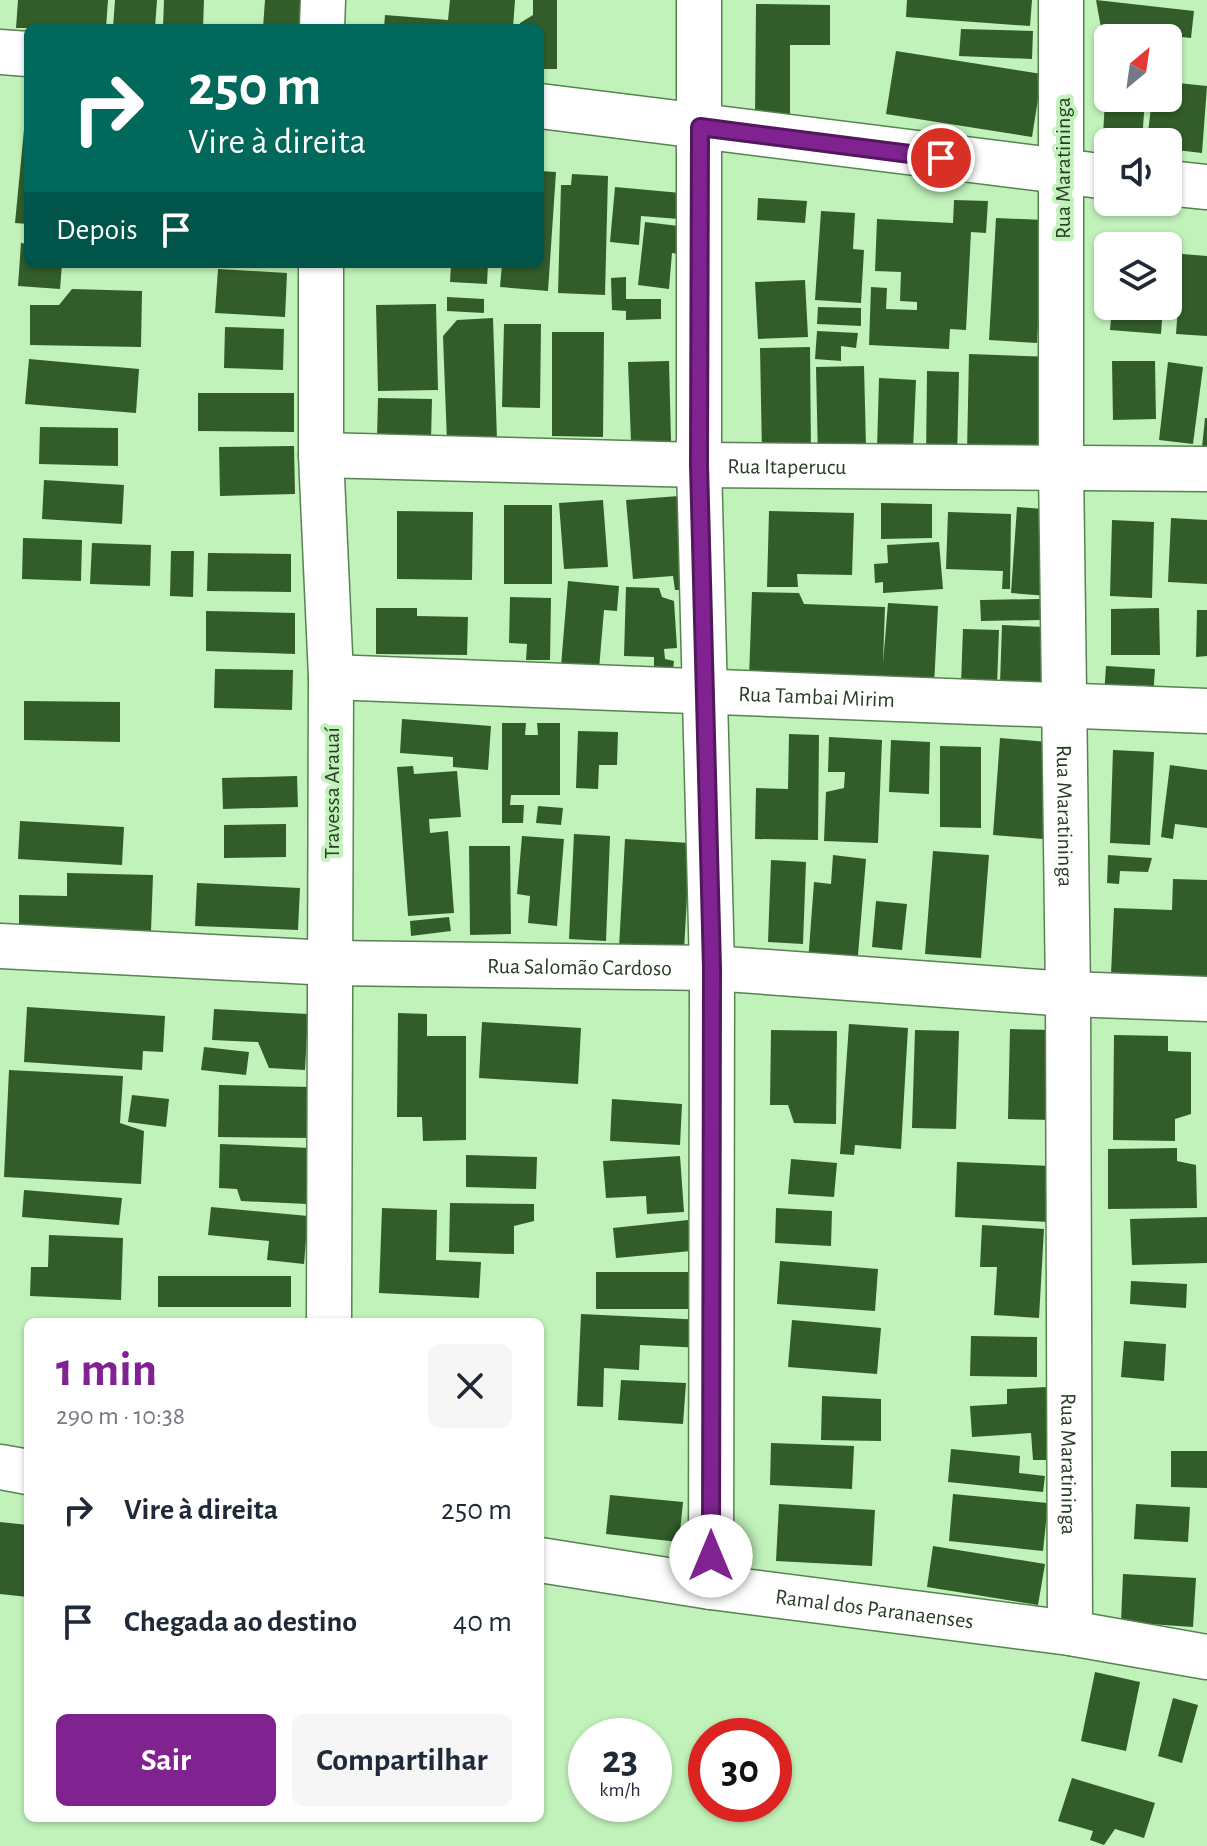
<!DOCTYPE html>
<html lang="pt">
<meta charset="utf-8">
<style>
:root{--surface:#fff;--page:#f6f6f7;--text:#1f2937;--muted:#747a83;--accent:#802390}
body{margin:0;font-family:"Alegreya Sans",sans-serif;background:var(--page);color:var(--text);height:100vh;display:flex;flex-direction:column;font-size:30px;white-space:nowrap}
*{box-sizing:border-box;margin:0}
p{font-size:26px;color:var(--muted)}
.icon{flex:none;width:44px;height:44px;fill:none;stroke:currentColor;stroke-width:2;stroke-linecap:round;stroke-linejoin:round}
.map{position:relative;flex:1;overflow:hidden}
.panel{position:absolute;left:24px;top:1318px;width:520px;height:504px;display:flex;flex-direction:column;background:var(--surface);border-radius:12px;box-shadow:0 2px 6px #0004}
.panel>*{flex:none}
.hud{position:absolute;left:24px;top:24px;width:520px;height:244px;border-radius:12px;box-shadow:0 2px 6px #0004;background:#00695c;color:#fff;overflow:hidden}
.needle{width:52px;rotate:29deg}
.buttons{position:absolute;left:1094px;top:24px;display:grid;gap:16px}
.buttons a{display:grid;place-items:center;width:88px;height:88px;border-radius:12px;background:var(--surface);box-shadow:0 2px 6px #0004;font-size:40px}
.speed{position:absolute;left:568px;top:1718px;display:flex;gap:16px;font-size:40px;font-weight:700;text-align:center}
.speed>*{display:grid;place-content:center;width:104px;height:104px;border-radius:50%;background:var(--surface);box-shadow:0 2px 6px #0004;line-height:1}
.speed small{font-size:20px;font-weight:400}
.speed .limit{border:12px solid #d22;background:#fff;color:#111}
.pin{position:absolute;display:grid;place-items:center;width:68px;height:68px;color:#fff;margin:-34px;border:4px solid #fff;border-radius:50%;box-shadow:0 2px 8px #0007}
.me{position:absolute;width:88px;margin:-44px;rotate:0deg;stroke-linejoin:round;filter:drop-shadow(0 0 6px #0008)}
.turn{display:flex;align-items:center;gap:28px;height:168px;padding:0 32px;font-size:36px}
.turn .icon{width:104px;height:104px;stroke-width:2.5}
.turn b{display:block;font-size:56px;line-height:68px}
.then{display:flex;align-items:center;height:76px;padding:0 32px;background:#0003;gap:16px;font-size:30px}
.round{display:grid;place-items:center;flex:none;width:84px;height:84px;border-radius:12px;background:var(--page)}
.head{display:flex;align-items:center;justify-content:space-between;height:136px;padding:0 32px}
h1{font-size:48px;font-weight:600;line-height:60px;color:var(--accent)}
.cta{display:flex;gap:16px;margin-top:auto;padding:16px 32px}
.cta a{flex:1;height:92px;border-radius:12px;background:var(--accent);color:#fff;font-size:32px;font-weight:600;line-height:92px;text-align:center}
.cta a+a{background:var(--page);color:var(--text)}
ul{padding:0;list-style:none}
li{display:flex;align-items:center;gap:24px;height:112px;padding:0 32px}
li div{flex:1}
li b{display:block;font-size:30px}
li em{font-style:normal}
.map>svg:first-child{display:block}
.building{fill:#325d2b}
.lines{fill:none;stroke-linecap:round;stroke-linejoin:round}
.minor-casing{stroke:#568350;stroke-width:47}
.minor{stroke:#fff;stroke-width:44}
.route-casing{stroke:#53175e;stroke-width:20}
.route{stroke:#802390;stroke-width:14}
.labels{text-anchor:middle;stroke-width:8;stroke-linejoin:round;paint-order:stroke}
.street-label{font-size:22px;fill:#2a3e27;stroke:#c1f2ba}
</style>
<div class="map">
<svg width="1207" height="1846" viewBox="0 0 1207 1846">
<rect width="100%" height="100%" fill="#c1f2ba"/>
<!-- building -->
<g class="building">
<path d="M18,0h90l-2,28h-90z"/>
<path d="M115,0h42l-2,28h-42z"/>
<path d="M164,0h40l-1,28h-40z"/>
<path d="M265,0h42l-2,28h-42z"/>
<path d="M450,0h65l-2,28h-129l1,-13 63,5z"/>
<path d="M533,0h24v69h-17v-41h-20v-5l13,-8z"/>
<path d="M907,0h125l-2,26 -124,-9z"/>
<path d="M1096,0l98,11 -3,27 -90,-10z"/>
<path d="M756,4l74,1v40h-40v71h-35z"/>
<path d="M961,29l72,2 -1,28 -73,-3z"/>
<path d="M896,51l146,23 -10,63 -146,-23z"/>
<path d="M1168,82l39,4 -5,67 -34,-4v-7h-21l5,-44h16z"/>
<path d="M1105,98h40l-3,44h-34v14h-6z"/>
<path d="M26,109l2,1v114l-13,-1z"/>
<path d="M540,171l16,1 -8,119 -48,-4 2,-23h38z"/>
<path d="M572,174l36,2 -3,119 -47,-2 3,-108h10z"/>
<path d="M615,187l66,6 -2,26 -38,-3 -2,29 -29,-3z"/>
<path d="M758,198l49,3 -2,22 -48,-3z"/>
<path d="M954,200l34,1 -2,32 -15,-1 -5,98 -16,-1 -1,20 -80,-4 2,-58 16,1 -1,21 31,1v-8l-17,-1 1,-29 -26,-1 2,-52 76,4z"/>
<path d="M821,211l34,2 -2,36 11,1 -3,53 -46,-3z"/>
<path d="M996,218l48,2 -7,123 -48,-3z"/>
<path d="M645,222l42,5 -3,28 -12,-2 -3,36 -31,-4z"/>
<path d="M1117,233l51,4v9h-52z"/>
<path d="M21,243l7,1v20h34l-2,25 -42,-3z"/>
<path d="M1182,254l25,2v80l-31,-2z"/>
<path d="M451,264h37l-1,20 -37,-2z"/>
<path d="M218,269l69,4 -2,44 -70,-4z"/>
<path d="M626,277v22h35v20l-35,1v-9l-14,-1 -1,-32z"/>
<path d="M805,280l3,57 -50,2 -3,-57z"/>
<path d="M72,289l70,2 -1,56 -111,-2v-40h29z"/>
<path d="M447,297l37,2v14l-37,-2z"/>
<path d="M436,304l2,86 -60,1 -2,-86z"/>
<path d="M1112,306h51l-2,28 -51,-4z"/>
<path d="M818,307l43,1v18l-44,-2z"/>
<path d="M493,318l4,122 -50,2 -4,-106 14,-16z"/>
<path d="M504,324h37l-1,84 -38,-1z"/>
<path d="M225,327l59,2 -1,41 -59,-2z"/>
<path d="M817,331l41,2 -2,15 -15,-2v15l-26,-2z"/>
<path d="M552,332h52l-1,105 -51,-1z"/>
<path d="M810,347l1,107h-49l-2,-106z"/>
<path d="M969,354l85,3 -3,99 -84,-3z"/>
<path d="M29,359l110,10 -3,44 -111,-9z"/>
<path d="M669,361l2,80 -40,1 -3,-80z"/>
<path d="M1112,361h43l1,58 -43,1z"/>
<path d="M1168,362l35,5 -10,77 -34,-4z"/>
<path d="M864,366l2,81 -48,13 -2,-93z"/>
<path d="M927,371l32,1 -2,89 -31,-1z"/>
<path d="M879,378l37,2 -3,71 -36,-1z"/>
<path d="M198,393h96v39l-96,-1z"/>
<path d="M378,398l54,1 -1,42 -54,-1z"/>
<path d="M1205,418h2v40l-6,-1z"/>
<path d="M40,427l78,1v38l-79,-2z"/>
<path d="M294,446l1,48 -75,2 -1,-49z"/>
<path d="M44,480l80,5 -2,39 -80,-5z"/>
<path d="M679,496l8,94h-12l-2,-14 -40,3 -7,-79z"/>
<path d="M603,500l5,67 -44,2 -5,-66z"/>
<path d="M881,503l51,1v34l-51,1z"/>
<rect x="504" y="505" width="48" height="79"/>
<path d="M1017,507l27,2 4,87 -37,-3z"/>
<path d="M397,511l76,1 -1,68 -75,-1z"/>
<path d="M769,511l85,2 -2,62 -55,-1 1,13h-31z"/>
<path d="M948,512l63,2 -1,75h-8l1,-18 -57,-2z"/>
<path d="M1171,518l36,2v64l-39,-2z"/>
<path d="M1112,520l42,2 -2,76 -42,-2z"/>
<path d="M23,538l59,2 -1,41 -59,-2z"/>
<path d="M939,542l4,47 -60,4v-11l-8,1 -1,-19 14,-1 -1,-18z"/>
<path d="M92,543l59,2 -1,41 -60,-2z"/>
<path d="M171,551h23l-1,46 -23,-1z"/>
<path d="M208,553l83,1v38l-84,-1z"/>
<path d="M568,581l51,5 -2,25 -13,-1 -5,59 -38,-3z"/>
<path d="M626,587l33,1 3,9 12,4 3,47 -13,1 1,10 9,2 -1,9 -19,-1v-12l-30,-1z"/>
<path d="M752,592l47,1 5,11 81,3 -2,56 5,-60 50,3 -4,80 -185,-8z"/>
<path d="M510,597l41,1 -1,62h-24l1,-16 -18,-1z"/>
<path d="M1040,599v21l-59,1 -1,-21z"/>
<path d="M376,608h41v8l51,1 -1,38 -91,-1z"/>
<path d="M1159,608l1,47h-49v-46z"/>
<path d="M1197,610h10v46l-11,1z"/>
<path d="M206,611l89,2v41l-89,-3z"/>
<path d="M1002,625l42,2 -2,60 -42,-3z"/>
<path d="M963,629l36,1 -2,56 -36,-2z"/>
<path d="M1106,666l49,3 -2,30 -49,-3z"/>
<path d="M215,669l78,1 -1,40 -78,-2z"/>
<path d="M24,701l96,1v40l-96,-2z"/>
<path d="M402,719l89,7 -3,44 -35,-3v-10l-53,-4z"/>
<path d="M502,723h24l-1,12h13l-1,-12h23v72h-49l-1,10h14l-1,18h-21z"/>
<path d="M578,731l40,1 -1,33h-18l-1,24 -22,-1z"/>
<path d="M789,734l30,1 -1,105 -63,-1 1,-51 32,1z"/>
<path d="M829,737l53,3 -4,103 -54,-2 2,-49 18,-4 1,-16h-17z"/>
<path d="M1000,738l48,4 -5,97 -50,-4z"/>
<path d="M891,740l39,2 -1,52 -40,-2z"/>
<path d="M940,746l41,1v81l-41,-1z"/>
<path d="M1113,750l41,2 -4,93 -40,-2z"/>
<path d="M1170,765l37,5v58l-32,-4 -2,15 -12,-2z"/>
<path d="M413,766l1,8 43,-3 4,46 -32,2 1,14 18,-2 6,82 -46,3 -11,-149z"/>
<path d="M297,776l1,31 -75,2 -1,-31z"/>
<path d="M538,806l25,2 -2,17 -25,-2z"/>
<path d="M20,821l104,6 -2,38 -104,-6z"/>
<path d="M286,824v33l-62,1v-33z"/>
<path d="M574,834l36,2 -4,105 -37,-2z"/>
<path d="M522,836l42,3 -7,87 -29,-3 2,-27 -13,-2z"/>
<path d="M625,839l65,4 -6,108 -65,-4z"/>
<path d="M469,846h41l1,88 -41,1z"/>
<path d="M933,851l56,4 -8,103 -56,-4z"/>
<path d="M833,855l33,4 -9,108 -49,-4 6,-81 17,2z"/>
<path d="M1108,855l44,3 -4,14 -28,-1 -1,13 -12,-1z"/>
<path d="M771,860l35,2 -3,82 -35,-2z"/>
<path d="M67,873l86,2 -2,56 -132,-4v-32l48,1z"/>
<path d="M1173,879l34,1v99l-96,-5 3,-66 58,2z"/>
<path d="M197,883l103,5 -2,42 -103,-4z"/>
<path d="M876,901l31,3 -5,46 -30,-3z"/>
<path d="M449,917l2,14 -40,5 -1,-15z"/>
<path d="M27,1007l138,9 -2,36 -20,-1 -1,19 -118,-8z"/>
<path d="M214,1009l94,5 -3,56 -36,-2 -11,-26 -46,-2z"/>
<path d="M398,1013l29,1v22h39v104l-43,1 -1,-24h-25z"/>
<path d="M482,1022l99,6 -3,56 -99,-6z"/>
<path d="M849,1024l59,4 -7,121 -46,-4 -1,10 -14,-1z"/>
<path d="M1010,1029l45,1 -2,90 -45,-1z"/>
<path d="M771,1030l66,1 -1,93 -42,-1 -6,-18h-18z"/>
<path d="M915,1030l44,1 -3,98 -44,-1z"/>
<path d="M1114,1035l54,1v15l23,1v62l-16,5v22l-62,-1z"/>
<path d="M204,1047l45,5 -3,23 -45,-5z"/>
<path d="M9,1070l114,6 -3,47 24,8 -3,53 -137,-7z"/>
<path d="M219,1085l92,2 -1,51 -92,-1z"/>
<path d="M132,1095l37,4 -3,28 -38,-5z"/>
<path d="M612,1099l70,5 -2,41 -70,-4z"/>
<path d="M220,1144l90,4 -3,56 -66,-3 -4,-12 -18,-1z"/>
<path d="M1177,1148v13l19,4 1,43 -89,1v-60z"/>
<path d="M466,1155l71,2 -1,32 -70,-2z"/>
<path d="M680,1156l4,56 -37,2 -1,-18 -40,2 -3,-37z"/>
<path d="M791,1159l46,4 -3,34 -46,-3z"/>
<path d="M957,1162l94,4 -2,56 -94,-5z"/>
<path d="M24,1190l98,8 -3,27 -97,-8z"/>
<path d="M450,1203l84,1v17l-20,5v28l-65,-2z"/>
<path d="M211,1207l97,9 -4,48 -37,-4 2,-19 -61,-6z"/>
<path d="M382,1208l55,2 -1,50 45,2 -2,36 -100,-5z"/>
<path d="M776,1208l56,3 -1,35 -56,-3z"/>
<path d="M1207,1217v46l-75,2 -2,-46z"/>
<path d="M688,1220l3,31 -75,7 -3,-30z"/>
<path d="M982,1225l62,4 -5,89 -45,-3 3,-48h-17z"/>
<path d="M49,1235l74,3 -2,62 -91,-4 1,-29h17z"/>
<path d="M780,1261l98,8 -3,42 -98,-7z"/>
<rect x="596" y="1272" width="101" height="37"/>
<rect x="158" y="1276" width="133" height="31"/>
<path d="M1131,1281l56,3 -1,24 -56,-4z"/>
<path d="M581,1314l124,6 -1,28 -64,-3 -1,25 -35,-2 -1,39 -26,-1z"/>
<rect x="390" y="1319" width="48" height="3"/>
<path d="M792,1320l89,8 -4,46 -89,-7z"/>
<path d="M971,1336l66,1v40l-67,-1z"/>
<path d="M1124,1341l42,3 -2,37 -43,-4z"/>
<path d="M621,1380l65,3 -3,41 -65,-4z"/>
<path d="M1048,1387l4,73h-19l-2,-27 -59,4 -2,-31 37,-2v-15z"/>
<path d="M822,1396l59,3v42l-60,-1z"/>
<path d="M771,1443l83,3 -2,43 -82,-4z"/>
<path d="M951,1449l69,7 -1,17 26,3 -2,16 -95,-10z"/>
<path d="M1171,1451h36v37l-36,-1z"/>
<path d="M953,1494l95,9 -5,48 -94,-10z"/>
<path d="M610,1495l73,7 -4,40 -73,-8z"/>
<path d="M779,1504l96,6 -3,56 -96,-5z"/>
<path d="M1136,1504l54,3 -2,35 -54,-3z"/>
<path d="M0,1522l28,3v72l-28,-3z"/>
<path d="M933,1546l112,18 -7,41 -111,-18z"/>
<path d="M1123,1574l73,4 -3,49 -72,-5z"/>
<path d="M1095,1672l45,10 -14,69 -45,-10z"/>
<path d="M1173,1698l25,7 -16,58 -24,-7z"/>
<path d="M1072,1778l83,25 -11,35 -29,-9 -11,16 -14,-5 3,-9 -35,-10z"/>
</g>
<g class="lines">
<defs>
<g id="minor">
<path d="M699,0v465l13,503 -1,619"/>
<path id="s1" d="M1061,0v466l7,528 2,639"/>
<path d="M322,28l1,-28"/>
<path d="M0,52l28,2"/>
<path d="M540,106l568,71"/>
<path d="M1168,183l39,4"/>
<path d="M321,264v191l10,222 -2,645"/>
<path id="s2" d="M321,455l378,10 508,4"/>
<path id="s3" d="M331,677l876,34"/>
<path id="s4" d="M0,946l330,17 382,5 356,26 139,5"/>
<path d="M0,1467l28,5"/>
<path id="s5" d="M540,1560l171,27 359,46 137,24"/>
</g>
</defs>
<!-- minor casing -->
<use href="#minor" class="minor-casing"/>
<!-- minor -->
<use href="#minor" class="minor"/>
</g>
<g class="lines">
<defs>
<path id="route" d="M711,1556l1,-588 -13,-503 1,-338 241,31"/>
</defs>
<!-- route casing -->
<use href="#route" class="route-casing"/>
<!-- route -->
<use href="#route" class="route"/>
</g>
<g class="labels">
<!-- street labels -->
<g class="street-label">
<text transform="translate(1062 168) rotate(-90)" y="8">Rua Maratininga</text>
<text dy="8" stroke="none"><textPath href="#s2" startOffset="466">Rua Itaperucu</textPath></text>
<text dy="8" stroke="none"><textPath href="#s3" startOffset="486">Rua Tambai Mirim</textPath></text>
<text transform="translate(331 793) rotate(-90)" y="8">Travessa Arauaí</text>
<text dy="8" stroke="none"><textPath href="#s1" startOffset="816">Rua Maratininga</textPath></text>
<text dy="8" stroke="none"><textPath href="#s4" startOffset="580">Rua Salomão Cardoso</textPath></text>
<text dy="8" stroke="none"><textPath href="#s1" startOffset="1464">Rua Maratininga</textPath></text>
<text dy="8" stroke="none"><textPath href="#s5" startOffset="338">Ramal dos Paranaenses</textPath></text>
</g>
</g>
</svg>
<div class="buttons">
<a><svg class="needle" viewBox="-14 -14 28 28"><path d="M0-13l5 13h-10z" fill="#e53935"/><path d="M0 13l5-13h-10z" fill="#747a83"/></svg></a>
<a><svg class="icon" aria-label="sound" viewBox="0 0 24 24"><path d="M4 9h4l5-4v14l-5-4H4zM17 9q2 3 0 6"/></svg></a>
<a><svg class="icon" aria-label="layers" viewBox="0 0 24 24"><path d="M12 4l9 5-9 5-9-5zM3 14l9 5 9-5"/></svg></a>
</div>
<div class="speed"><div>23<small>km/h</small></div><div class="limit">30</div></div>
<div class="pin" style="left:941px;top:158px;background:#d93025"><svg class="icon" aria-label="arrive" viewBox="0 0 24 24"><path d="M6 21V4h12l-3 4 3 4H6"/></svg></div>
<svg class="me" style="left:711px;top:1556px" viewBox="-20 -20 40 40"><circle r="19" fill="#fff"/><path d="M0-13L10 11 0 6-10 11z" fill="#802390"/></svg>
<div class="hud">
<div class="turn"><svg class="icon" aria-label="right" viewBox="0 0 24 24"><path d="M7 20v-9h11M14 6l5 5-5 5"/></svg><div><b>250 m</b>Vire à direita</div></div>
<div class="then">Depois<svg class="icon" aria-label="arrive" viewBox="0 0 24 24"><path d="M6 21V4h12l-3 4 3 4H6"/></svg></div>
</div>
<section class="panel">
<div class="head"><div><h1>1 min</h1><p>290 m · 10:38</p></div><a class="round"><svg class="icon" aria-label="close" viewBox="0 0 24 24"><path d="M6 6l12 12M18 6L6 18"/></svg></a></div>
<ul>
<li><svg class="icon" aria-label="right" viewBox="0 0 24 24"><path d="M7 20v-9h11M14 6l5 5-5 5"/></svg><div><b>Vire à direita</b></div><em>250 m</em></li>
<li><svg class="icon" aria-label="arrive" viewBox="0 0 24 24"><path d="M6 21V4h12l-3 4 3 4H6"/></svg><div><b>Chegada ao destino</b></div><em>40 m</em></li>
</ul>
<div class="cta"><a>Sair</a><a>Compartilhar</a></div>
</section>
</div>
